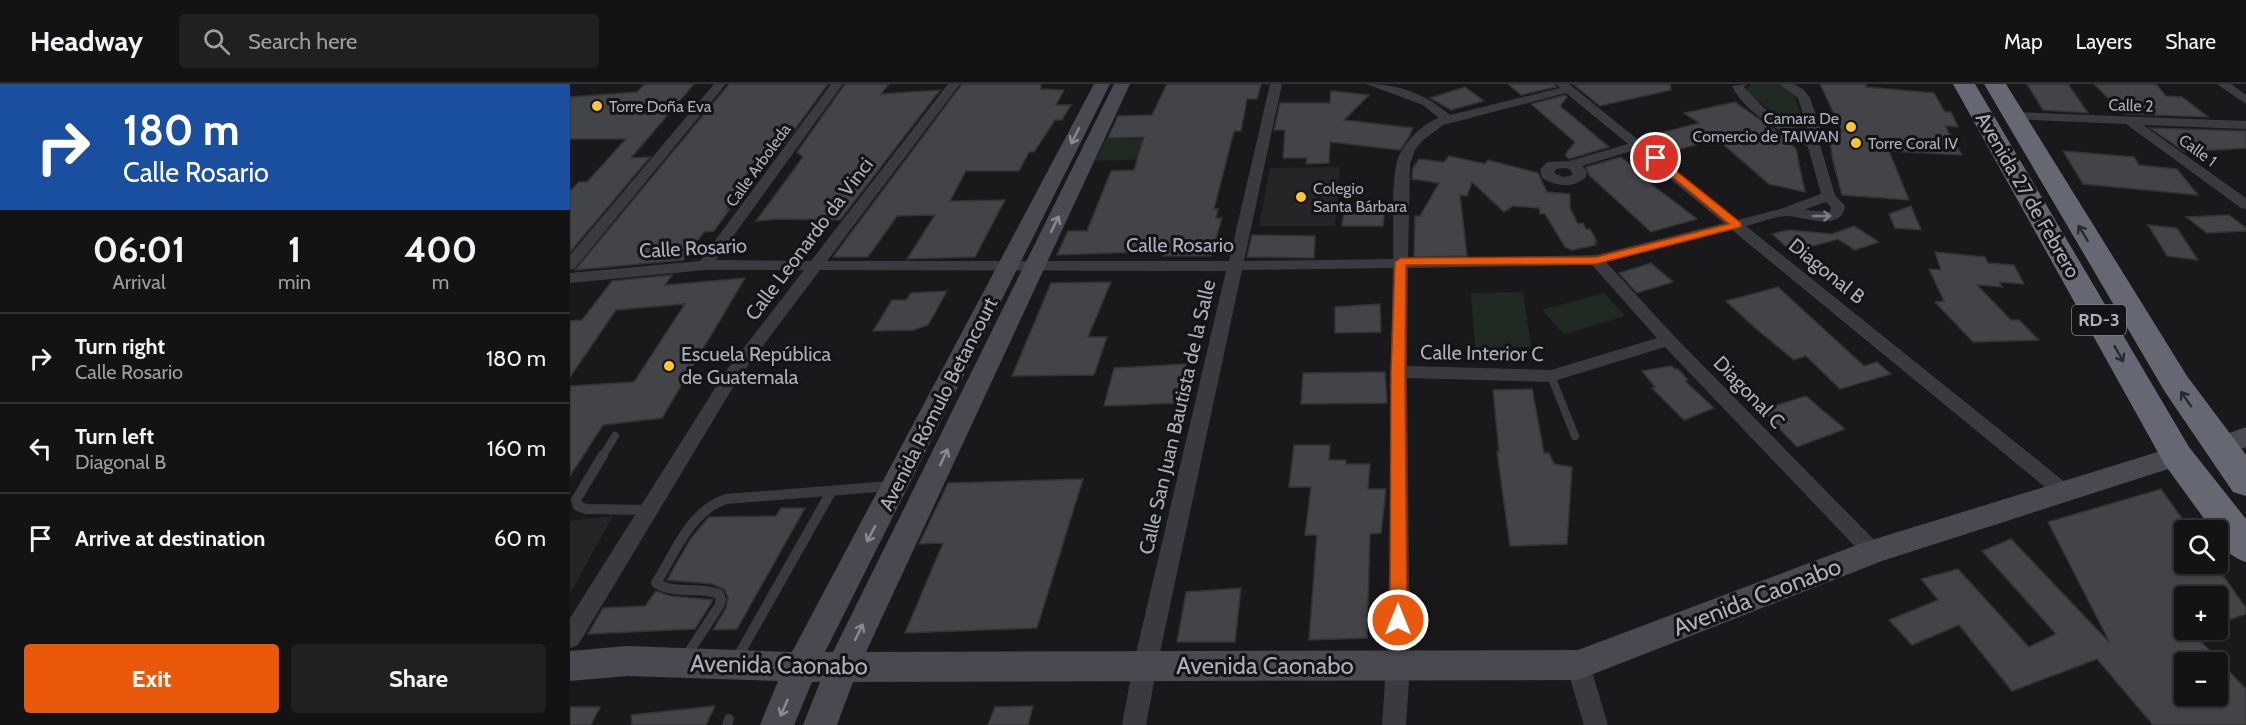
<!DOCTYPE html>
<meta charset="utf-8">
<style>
:root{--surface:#131314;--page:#202022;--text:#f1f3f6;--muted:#9d9ea0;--line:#323234;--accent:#ea580c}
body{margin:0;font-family:Cabin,sans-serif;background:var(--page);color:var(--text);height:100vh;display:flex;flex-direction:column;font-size:22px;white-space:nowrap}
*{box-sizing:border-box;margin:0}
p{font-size:20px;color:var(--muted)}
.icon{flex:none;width:33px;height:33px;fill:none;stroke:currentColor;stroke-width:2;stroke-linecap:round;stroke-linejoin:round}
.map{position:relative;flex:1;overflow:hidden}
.panel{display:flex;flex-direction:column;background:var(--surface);width:570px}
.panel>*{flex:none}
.guide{background:#1a4fa0;color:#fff;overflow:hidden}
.buttons{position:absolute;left:1604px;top:436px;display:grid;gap:12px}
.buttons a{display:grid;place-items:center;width:54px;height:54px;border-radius:6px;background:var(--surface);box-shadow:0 2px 4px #0004,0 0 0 2px var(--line);font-size:30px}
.pin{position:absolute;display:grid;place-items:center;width:51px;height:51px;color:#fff;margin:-26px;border:3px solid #fff;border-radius:50%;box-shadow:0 2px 6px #0007}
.me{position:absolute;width:66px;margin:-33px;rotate:0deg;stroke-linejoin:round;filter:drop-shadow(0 0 4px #0008)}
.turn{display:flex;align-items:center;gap:21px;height:126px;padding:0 24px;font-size:27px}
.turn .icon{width:78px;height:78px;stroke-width:2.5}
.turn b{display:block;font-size:42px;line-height:51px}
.eta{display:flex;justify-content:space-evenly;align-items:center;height:102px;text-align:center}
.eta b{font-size:36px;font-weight:700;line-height:42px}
.button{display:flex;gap:12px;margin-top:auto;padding:12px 24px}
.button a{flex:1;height:69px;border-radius:6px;background:var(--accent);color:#fff;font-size:24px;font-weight:700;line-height:69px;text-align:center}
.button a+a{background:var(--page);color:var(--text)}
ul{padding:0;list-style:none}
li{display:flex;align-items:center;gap:18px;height:90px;padding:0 24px;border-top:2px solid var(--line)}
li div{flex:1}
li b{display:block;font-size:22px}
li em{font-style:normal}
header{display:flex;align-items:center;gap:36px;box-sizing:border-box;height:84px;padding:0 30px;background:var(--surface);border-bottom:2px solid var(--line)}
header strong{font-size:28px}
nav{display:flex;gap:33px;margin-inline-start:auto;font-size:21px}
.search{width:420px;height:54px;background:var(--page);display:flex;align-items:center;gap:15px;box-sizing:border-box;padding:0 21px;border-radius:6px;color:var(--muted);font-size:22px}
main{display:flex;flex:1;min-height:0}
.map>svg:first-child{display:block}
.built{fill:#252528}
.green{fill:#202a22}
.building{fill:#434448;stroke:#333337;stroke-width:1.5;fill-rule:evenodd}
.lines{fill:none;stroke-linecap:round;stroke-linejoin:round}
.lane-far1{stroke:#3a3a41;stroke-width:8}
.lane{stroke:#3a3a41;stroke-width:10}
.street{fill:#3a3a41;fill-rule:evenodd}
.secondary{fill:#484951;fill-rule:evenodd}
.highway{fill:#656872;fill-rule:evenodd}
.oneway{stroke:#888b97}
.oneway2{stroke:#787a85}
.oneway3{stroke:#28292d}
.route{fill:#ea580c;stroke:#983908;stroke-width:1.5}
.poi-dot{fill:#fcc730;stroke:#141416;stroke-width:2}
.labels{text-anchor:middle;stroke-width:6;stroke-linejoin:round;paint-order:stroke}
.far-street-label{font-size:16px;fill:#abafbc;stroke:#141416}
.far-poi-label{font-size:16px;fill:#abafbc;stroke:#141416;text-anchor:start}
.shield{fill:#141416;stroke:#7e808a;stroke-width:1.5}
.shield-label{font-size:18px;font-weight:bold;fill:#abafbc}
.street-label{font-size:20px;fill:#abafbc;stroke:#141416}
.poi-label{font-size:20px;fill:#abafbc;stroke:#141416;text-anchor:start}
.near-street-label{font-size:24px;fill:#abafbc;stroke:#141416}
</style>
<header>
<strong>Headway</strong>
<div class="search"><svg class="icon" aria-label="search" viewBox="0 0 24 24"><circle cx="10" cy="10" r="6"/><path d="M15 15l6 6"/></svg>Search here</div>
<nav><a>Map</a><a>Layers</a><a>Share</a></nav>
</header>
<main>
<section class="panel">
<div class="guide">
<div class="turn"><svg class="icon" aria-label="right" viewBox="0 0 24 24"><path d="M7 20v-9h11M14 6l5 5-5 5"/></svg><div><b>180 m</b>Calle Rosario</div></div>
</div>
<div class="eta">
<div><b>06:01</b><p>Arrival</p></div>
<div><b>1</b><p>min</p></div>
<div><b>400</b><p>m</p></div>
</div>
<ul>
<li><svg class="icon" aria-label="right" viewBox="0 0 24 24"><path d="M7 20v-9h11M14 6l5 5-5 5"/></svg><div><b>Turn right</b><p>Calle Rosario</p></div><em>180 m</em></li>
<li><svg class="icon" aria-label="left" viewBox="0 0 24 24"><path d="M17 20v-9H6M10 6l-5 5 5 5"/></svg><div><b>Turn left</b><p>Diagonal B</p></div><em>160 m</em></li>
<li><svg class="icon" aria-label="arrive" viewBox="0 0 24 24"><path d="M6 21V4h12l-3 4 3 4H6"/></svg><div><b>Arrive at destination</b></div><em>60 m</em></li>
</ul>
<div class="button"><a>Exit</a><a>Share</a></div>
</section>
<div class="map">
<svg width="1676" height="641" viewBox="0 0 1676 641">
<rect width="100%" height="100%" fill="#19191b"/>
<!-- built -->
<g class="built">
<path d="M770,83l-5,59h-76l11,-58z"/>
<path d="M43,432l-43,77v-72z"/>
</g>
<!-- green -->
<g class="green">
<path d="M1181,0h26l15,6 17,48 -64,-47z"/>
<path d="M616,54l-7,20 -84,3 11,-22z"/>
<path d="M953,208l8,55 -56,1 -4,-55z"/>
<path d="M1034,209l21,23 -61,18 -22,-24z"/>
</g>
<!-- building -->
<g class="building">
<path d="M75,0h49l-63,74 19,-1 -80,95v-61l9,-9h8l39,-43h-56v-42l67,-5z"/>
<path d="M159,0h99l-43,59 -3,-2 -16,22 -13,1 -27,46 4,-1 -16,22 -10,1 -21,28 -108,10z"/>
<path d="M275,0h44l-8,10 59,-4 -100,130 -61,-1 -23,2 47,-64 -6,-5z"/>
<path d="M392,0h79v5l23,1 -8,15h15l-9,15h-7l-21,32h-5l-10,19h-53l-16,30 55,-1 -30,57 -68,2 28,-44 -38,1 -29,41h-35z"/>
<path d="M597,0h94l-4,15h-10l-6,32h-7l-20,78h4l-2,9h6l-11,38h-48l1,-3 -24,1v-2l-83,3 11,-24h19l24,-60 23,-1 10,-33 -36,1 10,-22 34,-1z"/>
<path d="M938,0h46l2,3 -35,8z"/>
<path d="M1003,0h97l1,6 -71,16z"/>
<path d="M1250,0h46v3l68,6 11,19h6l7,15 -13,-1 17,29 -73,-4 20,49 -67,-5 -9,-34 -5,-31 14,1z"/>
<path d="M1457,0h41l20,29 -45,-3z"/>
<path d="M1524,0h62l10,12 16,1 26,20 -84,-3z"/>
<path d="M895,3l19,14 -33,9 -21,-12z"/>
<path d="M761,7l38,4 -25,25 69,8 -4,9 -9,13 -70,-8 -1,21 -23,1 1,-6h-24l2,-28h-11l6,-27h50z"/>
<path d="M995,11l2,2 -7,9 49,41 -40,12 -4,-4 10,-13 -44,-38z"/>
<path d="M1165,18l47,33 14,14 9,43 -36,-8 -52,-45 -55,15 -22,-16 59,-15 -15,-10z"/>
<path d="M1580,44l96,3v17l-61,4z"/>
<path d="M1493,67l71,6 5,8 38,4 21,26 -115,-11z"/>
<path d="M879,72l36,8 3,-4 50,13 9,19 23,2v14l8,16 5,-1 3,6h4l7,13h-3l2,3 -24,5 -7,-3 -20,-33h-5l-1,-6 -26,-2 -9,6 -32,-30 -5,14 -7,-1 7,61 -53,1 1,-41h5l19,-33 -27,-4 1,-11 6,-9 25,3z"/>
<path d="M1051,73l20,16 -3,1 59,45 -46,13 -62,-57 -3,-8z"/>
<path d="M775,121l40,1 -2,20h-41z"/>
<path d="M1341,122l10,24 -26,-2 -6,-14z"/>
<path d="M1659,131l17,13v3l-39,2 -21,-16z"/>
<path d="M1578,141l29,3 21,32 -31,-4z"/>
<path d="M1284,142l25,16 -24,8 -17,-11 -46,13 -20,-18 17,-4 43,4z"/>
<path d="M682,151l63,1 -1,22 -67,-1z"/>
<path d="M1365,168l50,5 3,6 26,2 10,19 -25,-2 3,5 -25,-2 34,35h8l20,20 -66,2 -38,-40 9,-1 -15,-32 12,1z"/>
<path d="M1081,179l22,19 -36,11 -18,-20z"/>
<path d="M102,191l-7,10 80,-7 -83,140 -59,7 -33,51v-90l64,-4 51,-78 -69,6 -46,67v-56l12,-1 30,-39z"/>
<path d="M541,198l-23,55h19l-13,38 -82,1 39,-93z"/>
<path d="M1208,203l86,79 13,-4 14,12 -51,15 -34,-33 -12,4 -40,-33 -28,-26z"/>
<path d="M377,207l-19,34 -14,5 -41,1 19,-31h14l5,-7z"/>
<path d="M810,220l1,28 -46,1v-26z"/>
<path d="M616,280l-5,39 -77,3 10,-38z"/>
<path d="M1101,282l4,3h3l10,11 -3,1 29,27 -30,12 -32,-32 3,-1 -13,-16z"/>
<path d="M815,288l2,31 -86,1 2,-31z"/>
<path d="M962,305l12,64h5l5,11 18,3 -5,77 -57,2 -13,-94h2l-6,-62z"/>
<path d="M1236,312l14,12 25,21 -48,18 -36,-37z"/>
<path d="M724,361h36l-1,15h17v4h24l-2,25h18l-5,44 -11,1 -3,104 -58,2 8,-105h-12l6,-48h-22z"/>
<path d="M513,395l-46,149 -132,5 38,-90 -24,1 29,-61z"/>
<path d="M1591,405l30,42h-7v33h31l31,44v6l-29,10v-27h-33v33h6l56,59v36h-93l-56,-66 -85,32 -53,-66 -47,20 -23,-25 49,-20 -17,-21 37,-10 71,78 27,-13 -74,-83 29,-12 99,104 -62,-121zM1614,579h33v33h-33z"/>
<path d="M211,424h24l-68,121 -24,1 13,-22 2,-11 -4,-8 -12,-5 -45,-4 24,-42 18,-21 67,-1z"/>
<path d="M671,504l-6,54h-58l9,-50z"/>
<path d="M86,507l14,5 43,4 -18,29 -107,5 15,-26 42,-2z"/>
<path d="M145,622l-9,19h-74l-1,-10z"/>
<path d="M463,622l-5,19h-40l7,-18z"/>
<path d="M0,623h30l-9,18h-21z"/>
</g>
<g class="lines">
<!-- lane-far1 -->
<g class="lane-far1">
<path d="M981,292l24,60"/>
<path d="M32,373l13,-21"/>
</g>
<!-- lane -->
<g class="lane">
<path d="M33,371l-27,45 2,6 8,3 63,1"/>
<path d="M115,574l34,-52 2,-7 -2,-5c-20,-8 -44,1 -63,-11 19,-30 34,-72 70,-84l164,-13"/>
<path d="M166,576l95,-168"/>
<path d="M157,641l2,-6"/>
</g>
<!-- street -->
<g class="street">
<path d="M144,0h12l-151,184 -5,2v-15z"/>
<path d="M261,0h12l-127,176 95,1 137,-177h12l-133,177h402l41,-177h12l-38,177 149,-2c1,-30 -2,-65 3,-94 4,-19 25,-41 43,-47l-16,-13 -57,-21c34,0 59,10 84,31l110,-27 -4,-4h13l169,136 42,-11 41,-15 -13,-47c-26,-16 -62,-32 -76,-61l15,-2 -3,3 20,21 46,29 -12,-39 -19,-14h15l9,5 7,9 13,37 -3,10 15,50 10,11c-3,26 -40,11 -57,10 -13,0 -29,7 -42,10l325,261 3,5 -3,5 -7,3 -7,-3 -325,-267 -126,32 68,74 206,210 3,6 -3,6 -7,2 -7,-2 -201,-211 -114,35 -144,-4 3,288 -4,59h-24c12,-152 6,-305 11,-457l-151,2 -85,396 -11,59h-24l11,-59 93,-395 -406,-1 -82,109 -160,266 -8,3v-30l156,-247 78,-101h-99l-135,13v-10l130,-12zM996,9l62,51 -59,17 -21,1 -8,7 2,9c13,8 32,11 44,-1l1,-6 -5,-5 53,-16 89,73 -128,32 -188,4 2,-95 5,-14 7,-9 21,-16zM994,84l6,1 3,6 -10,2 -9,-4 2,-4zM1256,118l5,5 -1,5 -26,-2zM1022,181l65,73 -106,32 -144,-4 1,-98z"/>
<path d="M1647,0h14l15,11v9z"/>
<path d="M1445,28l231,9v8l-103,-4 103,73v11l-5,-1 -115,-84 -115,-5v-6z"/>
<path d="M1008,571l8,3 4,7 18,60h-24l-18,-60 4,-7z"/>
</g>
<!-- secondary -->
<g class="secondary">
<path d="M524,0h16l-285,568h8l281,-568h16l-264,568 712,-2 284,-107 315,-97 10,3 3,7 -3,7 -305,98 -304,119 -725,2 -16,43h-34l17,-43h-8l-18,43h-34l18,-44 -151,-5 -57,5v-30l57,-5 165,6z"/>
<path d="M1676,343v20l-27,10 -9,-3 -4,-7 4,-7z"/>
</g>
<!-- highway -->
<g class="highway">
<path d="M1383,0h22l214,363 57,72v43c-13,-4 -29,-16 -29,-31h-4l-48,-66z"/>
<path d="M1414,0h22l181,292 59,79v41l-13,-4 -68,-100z"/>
</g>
</g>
<!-- one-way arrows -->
<defs><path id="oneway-shaft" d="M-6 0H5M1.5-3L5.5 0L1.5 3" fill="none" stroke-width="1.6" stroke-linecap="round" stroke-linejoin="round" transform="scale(1.5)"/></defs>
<g class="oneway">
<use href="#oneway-shaft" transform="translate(505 52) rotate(117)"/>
<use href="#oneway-shaft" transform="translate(485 140) rotate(-64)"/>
<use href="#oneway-shaft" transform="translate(374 373) rotate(-65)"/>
<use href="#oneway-shaft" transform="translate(301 450) rotate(118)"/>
<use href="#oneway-shaft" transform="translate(289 548) rotate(-64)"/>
<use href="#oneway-shaft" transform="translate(214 624) rotate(113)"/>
</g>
<use class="oneway2" href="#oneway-shaft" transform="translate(1252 132)"/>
<g class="oneway3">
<use href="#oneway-shaft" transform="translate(1513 149) rotate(-121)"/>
<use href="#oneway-shaft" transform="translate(1549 270) rotate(60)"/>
<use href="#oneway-shaft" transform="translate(1616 315) rotate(-125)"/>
</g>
<!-- route -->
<path class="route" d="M1086,71l85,68v4l-145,37 -190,1 -1,107 2,248 -3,6 -6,2 -6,-2 -2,-6 1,-248 4,-110 6,-4 195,-1 133,-33 -77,-64 -1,-2z"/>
<!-- markers -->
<g class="poi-dot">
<circle cx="27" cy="22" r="6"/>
<circle cx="1281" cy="43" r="6"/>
<circle cx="1286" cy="59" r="6"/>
<circle cx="731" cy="113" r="6"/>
<circle cx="99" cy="282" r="6"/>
</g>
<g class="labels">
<!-- far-street labels -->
<g class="far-street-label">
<text transform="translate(1561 21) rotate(2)" y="6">Calle 2</text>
<text transform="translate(1628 66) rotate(36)" y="6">Calle 1</text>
<text transform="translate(188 81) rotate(-54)" y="6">Calle Arboleda</text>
</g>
<!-- far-poi labels -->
<g class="far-poi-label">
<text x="39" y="28">Torre Doña Eva</text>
<text x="1269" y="40" text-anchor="end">Camara De<tspan x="1269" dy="18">Comercio de TAIWAN</tspan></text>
<text x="1298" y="65">Torre Coral IV</text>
<text x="743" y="110">Colegio<tspan x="743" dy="18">Santa Bárbara</tspan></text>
</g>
<!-- shield labels -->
<rect class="shield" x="1502" y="221" width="54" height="30" rx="4.5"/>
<g class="shield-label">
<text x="1529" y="242">RD-3</text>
</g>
<!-- street labels -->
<g class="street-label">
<text transform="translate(1458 111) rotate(60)" y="7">Avenida 27 de Febrero</text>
<text transform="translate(239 155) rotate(-53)" y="7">Calle Leonardo da Vinci</text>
<text x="610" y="168">Calle Rosario</text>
<text transform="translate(123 164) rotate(-3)" y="7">Calle Rosario</text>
<text transform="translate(1257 187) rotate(39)" y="7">Diagonal B</text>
<text transform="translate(912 269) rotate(1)" y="7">Calle Interior C</text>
<text transform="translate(1179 308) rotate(46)" y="7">Diagonal C</text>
<text transform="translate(368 320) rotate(-63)" y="7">Avenida Rómulo Betancourt</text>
<text transform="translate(607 333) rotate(-77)" y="7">Calle San Juan Bautista de la Salle</text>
</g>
<!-- poi labels -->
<g class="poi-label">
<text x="111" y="277">Escuela República<tspan x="111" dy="23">de Guatemala</tspan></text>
</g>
<!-- near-street labels -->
<g class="near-street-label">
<text transform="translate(1187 513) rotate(-21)" y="8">Avenida Caonabo</text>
<text transform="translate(209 581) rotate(1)" y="8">Avenida Caonabo</text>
<text x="695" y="590">Avenida Caonabo</text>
</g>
</g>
</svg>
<div class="buttons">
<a><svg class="icon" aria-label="search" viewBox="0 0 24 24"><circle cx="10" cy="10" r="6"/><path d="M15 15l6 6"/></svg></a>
<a>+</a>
<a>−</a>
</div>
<div class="pin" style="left:1086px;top:74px;background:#d93025"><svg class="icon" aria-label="arrive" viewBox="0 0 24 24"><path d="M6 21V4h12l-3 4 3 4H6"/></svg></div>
<svg class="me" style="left:828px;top:536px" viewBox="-20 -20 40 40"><circle r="17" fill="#ea580c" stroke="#fff" stroke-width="3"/><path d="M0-11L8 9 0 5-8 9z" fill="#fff"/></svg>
</div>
</main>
